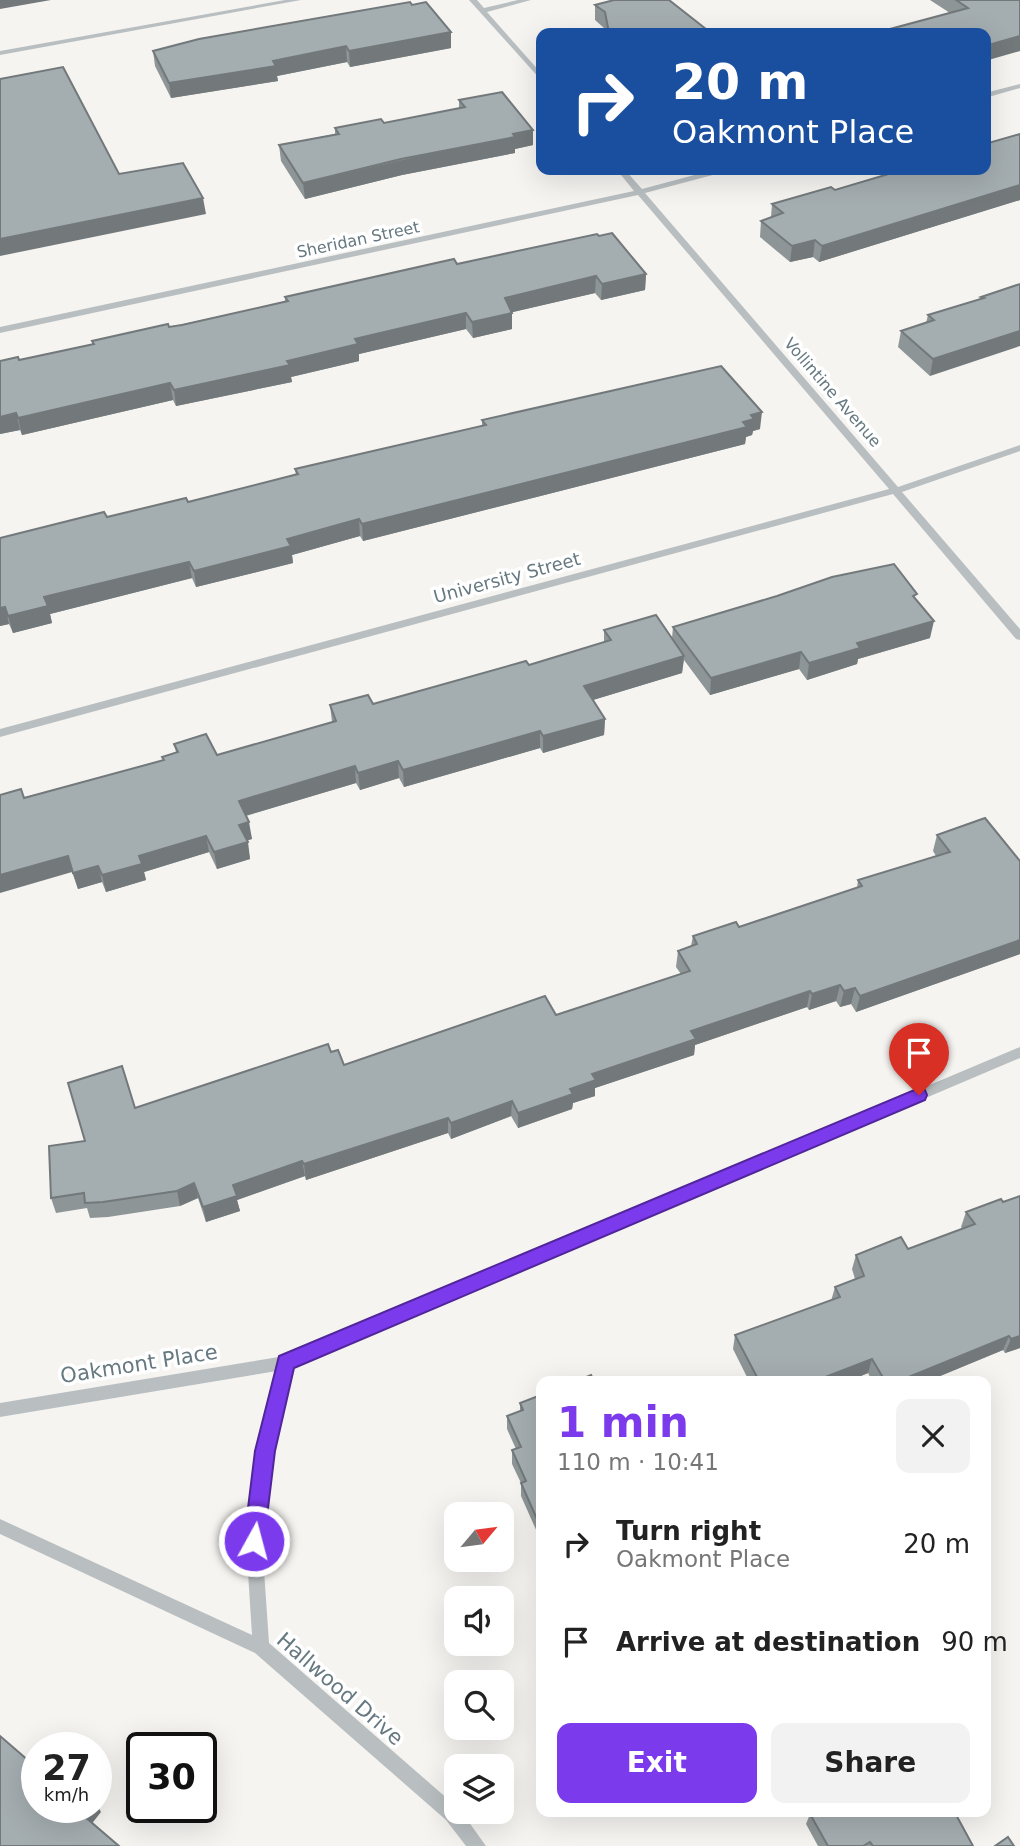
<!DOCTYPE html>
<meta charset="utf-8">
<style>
:root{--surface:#fff;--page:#f2f2f2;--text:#222;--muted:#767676;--accent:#7c3aed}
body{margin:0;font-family:"DejaVu Sans",sans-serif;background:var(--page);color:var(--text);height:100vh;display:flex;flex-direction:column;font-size:26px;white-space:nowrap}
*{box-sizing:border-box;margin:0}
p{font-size:23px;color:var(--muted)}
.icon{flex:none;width:38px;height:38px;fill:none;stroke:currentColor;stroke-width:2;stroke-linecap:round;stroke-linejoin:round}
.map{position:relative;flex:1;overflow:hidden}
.details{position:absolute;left:536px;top:1376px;width:455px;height:441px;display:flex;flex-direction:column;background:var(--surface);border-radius:14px;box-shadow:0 7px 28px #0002}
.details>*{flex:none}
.hud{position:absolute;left:536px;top:28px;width:455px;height:147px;border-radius:14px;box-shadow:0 7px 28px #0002;background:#1a4fa0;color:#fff;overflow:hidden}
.needle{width:46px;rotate:61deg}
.tools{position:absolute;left:444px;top:1502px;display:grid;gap:14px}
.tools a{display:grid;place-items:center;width:70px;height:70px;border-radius:14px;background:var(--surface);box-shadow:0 7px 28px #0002;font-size:35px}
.speed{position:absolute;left:21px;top:1732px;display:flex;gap:14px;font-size:35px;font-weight:700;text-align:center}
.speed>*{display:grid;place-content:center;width:91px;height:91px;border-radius:50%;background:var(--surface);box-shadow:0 7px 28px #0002;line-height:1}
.speed small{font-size:18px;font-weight:400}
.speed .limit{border:4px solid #111;border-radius:10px;background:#fff;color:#111}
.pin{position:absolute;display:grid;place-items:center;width:60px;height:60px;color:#fff;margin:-72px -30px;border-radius:50% 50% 50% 0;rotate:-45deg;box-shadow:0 0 7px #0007}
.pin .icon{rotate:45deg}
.me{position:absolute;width:77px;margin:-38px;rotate:7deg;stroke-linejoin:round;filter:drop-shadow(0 0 5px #0008)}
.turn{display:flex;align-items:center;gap:24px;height:147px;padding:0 21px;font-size:32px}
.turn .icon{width:91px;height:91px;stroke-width:2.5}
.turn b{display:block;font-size:49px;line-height:60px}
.round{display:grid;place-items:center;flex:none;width:74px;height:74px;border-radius:14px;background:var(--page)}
.summary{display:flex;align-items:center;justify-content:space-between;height:119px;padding:0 21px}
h1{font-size:42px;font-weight:600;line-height:52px;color:var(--accent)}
.button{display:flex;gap:14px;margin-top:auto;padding:14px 21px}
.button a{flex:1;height:80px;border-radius:14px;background:var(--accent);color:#fff;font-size:28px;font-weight:600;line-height:80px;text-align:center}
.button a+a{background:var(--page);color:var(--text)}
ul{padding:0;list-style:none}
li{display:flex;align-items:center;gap:21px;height:98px;padding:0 21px}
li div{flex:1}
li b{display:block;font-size:26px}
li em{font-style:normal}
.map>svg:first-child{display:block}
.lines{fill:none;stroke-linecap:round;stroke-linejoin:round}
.minor{fill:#b9bfc1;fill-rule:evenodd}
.wall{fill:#8d9597}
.shaded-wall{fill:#73797b}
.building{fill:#a4adb0;stroke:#73797b;stroke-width:2}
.route{fill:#7c3aed;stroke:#51269a;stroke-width:2}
.labels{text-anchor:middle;stroke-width:7;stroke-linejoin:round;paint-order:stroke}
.far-street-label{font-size:16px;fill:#667980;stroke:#fff}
.street-label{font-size:18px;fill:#667980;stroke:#fff}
.near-street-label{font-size:21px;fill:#667980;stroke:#fff}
</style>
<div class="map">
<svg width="1020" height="1846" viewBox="0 0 1020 1846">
<rect width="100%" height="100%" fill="#f5f4f1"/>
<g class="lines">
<!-- minor -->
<g class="minor">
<path d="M285,0h16l-301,55v-4z"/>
<path d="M469,0h8l7,8 34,-8h13l-44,12 54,61v7z"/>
<path d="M1020,84v4l-35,10v-5z"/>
<path d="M617,170h8l17,19 71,-19h12l-1,2 -79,21 253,294 122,-42v6l-118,41 118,137v11l-4,-1 -123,-145 -893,243v-8l889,-240 -251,-294 -638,138v-6l634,-136z"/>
<path d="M1020,1047v11l-728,309 -19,84 -11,90 7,102 188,164v4h4l25,35h-20l-20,-26 -191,-167 -255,-119v-15l252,116 -6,-94 11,-90 20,-80 -277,46v-14l285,-47z"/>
</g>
</g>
<!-- wall -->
<g class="wall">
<path d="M930,0h90l-70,13z"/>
<path d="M595,5l116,28h-106l-1,-5 -9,-8z"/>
<path d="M199,39l252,9 -101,19 -3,-5 -70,14 1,5 -107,17 -16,-32 -2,-15z"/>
<path d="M459,100l74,45 -18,4v4l-113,22 -97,24 -24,-38 -2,-16 56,-11v-6l49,-5 75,-15z"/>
<path d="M1020,134v66l-201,62 -6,-5 -23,5 -30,-25 1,-16 10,-4 1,-13 63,-14z"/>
<path d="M599,236l47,38 -1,16 -44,10 -6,-7 -83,19v17l-39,9 -7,-9 -107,25v7l-68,16 1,5 -116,24 -3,-6 -151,35 -2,-5 -20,4v-73l19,-1 73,-16v-3l77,-14 116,-25v-5z"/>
<path d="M1020,284l-90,92 -32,-29 3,-16 25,-8 2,-8 53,-16v-2z"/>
<path d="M482,420l278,9 -7,2 -1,4 -6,2 -1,7 -382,97 -3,-5 -68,19 1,8 -97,24 -4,-9 -142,36 2,9 -39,10 -4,-9 -9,2v-88l188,-36 108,-27 -1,-6 187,-43z"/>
<path d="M916,600l14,38 -72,21 -1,5 -50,16 -8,-11 -89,26 -26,-35 -2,13 -89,27 12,19 -1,16 -61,18 -3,-5 -136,39 -5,-9 -39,12 -4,-7 -110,33 6,23 -5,1 3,19 -33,10 -8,-17 -65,20 2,8 -40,12 -4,-10 -24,7 -6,-17 -48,-74 139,-37 13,-9 -2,-8 43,11 115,-33 -2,-17 43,-1 156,-39 75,-22v-13l68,8 1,-11z"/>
<path d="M937,835l83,26v93l-164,58 -5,-8 -11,3 -4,-6 -27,9 -2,-3 -112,38 -1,10 -99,33v8l-22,7 -1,6 -54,19 -7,-12 -60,23 -3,-6 -142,47 -1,-4 -68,24 3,11 -34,11 -8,-24 -18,8 -72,11 -18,1 -3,-10 -31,5 -5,-15 34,-57 50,-33 196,-56 13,13 212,-50 125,-41 -5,-7 2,-16 13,-5 2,-10 46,-9 118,-39 1,-8 78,-24 -3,-5z"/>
<path d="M1020,1196v152l-15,5 -2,-3 -75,31h-56l-4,-8 -19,8h-100l-16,-32 2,-14 96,-34 4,-14 20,-8 -3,-10 4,-14 52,-6 55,-20 -2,-2 5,-15 37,-10z"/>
<path d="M541,1395v146l-20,-45v-13l-9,-19v-14l4,-1 -9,-20v-13l13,-5v-8z"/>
<path d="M810,1814l163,32h-155l-12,-22z"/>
</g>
<!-- shaded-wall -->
<g class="shaded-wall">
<path d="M0,0h51l-51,9z"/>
<path d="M451,32v16l-101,19 -1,-16z"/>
<path d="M1020,36v15l-35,10v-15z"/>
<path d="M346,46l1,16 -70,14 1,5 -107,17 -2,-15z"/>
<path d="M533,130v15l-18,4v4l-113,22 -97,24 -2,-16z"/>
<path d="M1020,185v15l-201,62 3,-16z"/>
<path d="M203,198l3,16 -206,42v-17z"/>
<path d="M815,240l-2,17 -23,5 2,-16z"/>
<path d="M646,274l-1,16 -44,10 1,-16z"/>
<path d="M596,276l-1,17 -90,21v-16z"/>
<path d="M466,313v16l-107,25v7l-68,16 1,5 -116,24 -2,-16 113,-29 68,-22z"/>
<path d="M512,313v16l-39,9 -1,-16z"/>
<path d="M1020,331v15l-90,30 3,-17z"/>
<path d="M170,383l3,17 -151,35 -4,-17z"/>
<path d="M762,412l-2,17 -7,2 -1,4 -6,2 -1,7 -382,97 -1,-17 381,-102 8,-7z"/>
<path d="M16,413l4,17 -20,4v-17z"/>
<path d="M359,519l1,17 -68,19 1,8 -97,24 -2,-16 93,-32z"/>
<path d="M189,562l3,16 -142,36 2,9 -39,10 -5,-17 36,-19z"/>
<path d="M5,607l4,17 -9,2v-18z"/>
<path d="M934,621l-4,17 -72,21 -1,5 -50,16 2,-17 48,-20z"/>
<path d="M801,652l-2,17 -89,26 1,-17z"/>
<path d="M684,656l-2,17 -99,30 1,-17z"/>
<path d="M605,719l-1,16 -61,18v-17z"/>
<path d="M540,731v17l-136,39 -1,-17z"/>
<path d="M398,761l1,17 -39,12 -2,-17z"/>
<path d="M355,766l1,17 -115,34 -2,-16z"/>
<path d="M249,822l3,17 -10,3 -3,-17z"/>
<path d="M206,836l3,16 -65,20 2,8 -40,12 -4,-17 37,-19z"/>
<path d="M248,842l2,17 -33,10 -3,-17z"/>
<path d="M68,856l4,16 -72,21v-18z"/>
<path d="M98,866l4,16 -24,7 -5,-16z"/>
<path d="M1020,940v14l-164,58 4,-16z"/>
<path d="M840,985l-4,16 -27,9 3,-16z"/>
<path d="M855,988l-4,16 -11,3 4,-16z"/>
<path d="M810,991l-3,16 -112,38 -1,10 -99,33v8l-22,7 -1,6 -54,19v-15l52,-24 22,-15 99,-43z"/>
<path d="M512,1101l-1,15 -60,23v-16z"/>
<path d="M448,1118v15l-142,47 -2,-16z"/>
<path d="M302,1161l3,15 -68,24 3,11 -34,11 -3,-15 30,-22z"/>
<path d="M194,1183l4,15 -18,8 -3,-15z"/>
<path d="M1009,1336l-6,14 -75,31h-29z"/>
<path d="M1020,1336v12l-15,5 6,-14z"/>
<path d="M872,1359l-4,14 -19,8h-34z"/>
<path d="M96,1803l5,9 -11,14 -6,-10 6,-8h6z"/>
</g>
<!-- building -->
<g class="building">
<path d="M614,0h55l42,33h-102l-4,-21 -10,-7z"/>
<path d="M956,0h64v36l-35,10v-13h-110l93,-25z"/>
<path d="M410,2l2,3 14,-3 25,30 -102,19 -3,-5 -73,15 3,5 -107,17 -16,-32 46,-12z"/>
<path d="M63,67l56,107 64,-11 20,35 -203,41v-160z"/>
<path d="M502,92l31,38 -20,4 2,3 -114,22 -98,24 -24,-38 60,-11 -4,-6 46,-9 3,4 81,-16 -6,-7z"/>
<path d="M1020,134v51l-198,61 -7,-6 -23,6 -31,-25 22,-8 -11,-9 59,-17 4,3 67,-20h83v-26z"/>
<path d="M612,233l34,41 -44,10 -6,-8 -91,22 7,15 -40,9 -6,-9 -111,26 3,5 -71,17 3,4 -116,25 -4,-7 -152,35 -2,-5 -16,4v-56l18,-4 1,3 75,-16 -2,-3 76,-17 1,3 13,-2 106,-24 -3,-4 169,-38 3,5 140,-30 2,2z"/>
<path d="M1020,284v47l-87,28 -32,-28 33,-11 -6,-5 56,-17 -3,-1z"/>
<path d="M721,366l41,46 -11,3 3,4 -11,3 4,5 -385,97 -3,-5 -72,20 4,7 -97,25 -5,-9 -145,35 4,9 -40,10 -3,-9 -5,1v-70l104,-26 3,5 79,-19 2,4 110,-28 -3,-5 191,-44 -4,-5z"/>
<path d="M894,564l23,30 -4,2 21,25 -77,22 3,5 -51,15 -8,-11 -90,26 -38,-51 104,-31 55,-19z"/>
<path d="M656,615l28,41 -100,30 21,33 -62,17 -3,-5 -137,39 -5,-9 -40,12 -3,-7 -116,35 10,21 -10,3 9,17 -34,10 -8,-16 -67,20 3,8 -40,11 -4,-9 -25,7 -5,-17 -68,19v-80l21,-6 3,9 140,-38 -2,-3 16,-5 -4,-8 32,-10 11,21 119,-34 -6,-16 38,-10 5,9 153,-43 3,4 82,-25 -7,-10z"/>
<path d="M985,818l35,43v79l-160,56 -5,-8 -11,3 -4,-6 -28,9 -2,-3 -119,40 5,8 -104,35 4,6 -26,9 3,5 -55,19 -6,-12 -61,22 -3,-5 -144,46 -2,-3 -69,24 4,11 -34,11 -9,-24 -17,8 -74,11 -18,1 -1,-10 -33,5 -2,-52 36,-5 -17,-58 54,-17 13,42 193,-64 3,8 7,-2 6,15 201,-69 11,19 134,-44 -12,-20 19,-7 -4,-8 43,-14 3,5 123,-41 -4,-6 92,-28 -13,-17z"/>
<path d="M1020,1196v140l-9,3 -2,-3 -110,45h-14l-13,-22 -57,22h-56l-24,-46 105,-38 -5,-10 29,-11 -8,-21 45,-18 7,12 67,-25 -9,-12 35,-13 2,3z"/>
<path d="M591,1375l3,6h-17z"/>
<path d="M541,1395v133l-20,-45 5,-2 -14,-31 9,-3 -14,-31 16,-6 -3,-7z"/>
<path d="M0,1736l37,32v40h53l-6,8 35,30h-119z"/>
<path d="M815,1811h139l19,35h-100l-3,-4 -7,4h-35l-18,-32z"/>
<path d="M1008,1837l6,9h-19z"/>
</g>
<!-- route -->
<path class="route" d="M919,1088l6,2 2,5 -2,5 -631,268 -19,83 -11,90 -3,7 -7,3 -7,-3 -3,-7 11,-90 24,-95z"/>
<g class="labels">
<!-- far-street labels -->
<g class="far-street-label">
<text transform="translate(358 239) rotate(-12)" y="6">Sheridan Street</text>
<text transform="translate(833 392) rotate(49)" y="6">Vollintine Avenue</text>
</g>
<!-- street labels -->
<g class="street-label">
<text transform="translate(507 578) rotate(-15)" y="6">University Street</text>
</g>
<!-- near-street labels -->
<g class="near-street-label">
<text transform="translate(139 1364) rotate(-9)" y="7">Oakmont Place</text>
<text transform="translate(340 1689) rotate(41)" y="7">Hallwood Drive</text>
</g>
</g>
</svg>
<div class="tools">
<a><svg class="needle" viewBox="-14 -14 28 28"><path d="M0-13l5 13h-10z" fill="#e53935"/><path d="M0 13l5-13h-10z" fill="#767676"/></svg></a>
<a><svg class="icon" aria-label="sound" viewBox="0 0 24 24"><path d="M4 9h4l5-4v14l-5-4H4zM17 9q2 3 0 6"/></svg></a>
<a><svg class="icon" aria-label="search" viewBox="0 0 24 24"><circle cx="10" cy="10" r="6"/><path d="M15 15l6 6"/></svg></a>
<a><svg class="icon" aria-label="layers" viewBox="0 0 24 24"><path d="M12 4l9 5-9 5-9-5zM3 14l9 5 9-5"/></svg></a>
</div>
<div class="speed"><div>27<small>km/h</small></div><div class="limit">30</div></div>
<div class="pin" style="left:919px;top:1095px;background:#d93025"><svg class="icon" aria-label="arrive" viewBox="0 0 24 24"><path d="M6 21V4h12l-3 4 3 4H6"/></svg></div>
<svg class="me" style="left:254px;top:1541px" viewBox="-20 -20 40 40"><circle r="17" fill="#7c3aed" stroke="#fff" stroke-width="3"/><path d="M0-11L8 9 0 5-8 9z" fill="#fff"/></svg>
<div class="hud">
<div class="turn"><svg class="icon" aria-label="right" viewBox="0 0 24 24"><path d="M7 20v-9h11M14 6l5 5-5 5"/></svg><div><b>20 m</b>Oakmont Place</div></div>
</div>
<section class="details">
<div class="summary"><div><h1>1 min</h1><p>110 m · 10:41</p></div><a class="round"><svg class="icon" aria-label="close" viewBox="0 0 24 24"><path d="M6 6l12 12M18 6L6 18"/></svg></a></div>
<ul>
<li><svg class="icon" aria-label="right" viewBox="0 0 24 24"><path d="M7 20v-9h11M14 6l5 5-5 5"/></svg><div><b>Turn right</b><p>Oakmont Place</p></div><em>20 m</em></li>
<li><svg class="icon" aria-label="arrive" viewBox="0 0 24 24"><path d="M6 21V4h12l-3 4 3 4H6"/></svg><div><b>Arrive at destination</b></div><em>90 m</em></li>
</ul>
<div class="button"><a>Exit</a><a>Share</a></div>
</section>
</div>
